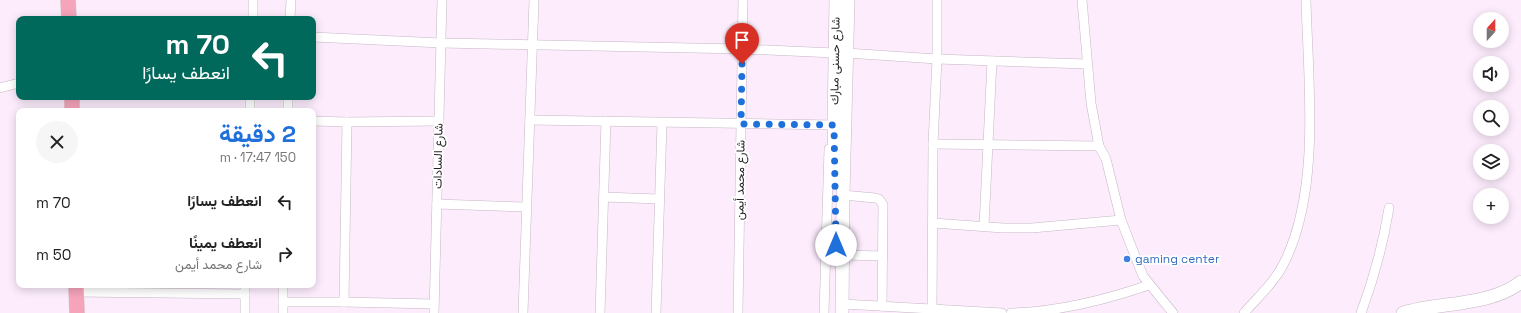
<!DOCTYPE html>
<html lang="ar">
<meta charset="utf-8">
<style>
:root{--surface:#fff;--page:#f6f6f6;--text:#222;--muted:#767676;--accent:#2070db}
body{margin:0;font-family:"Space Grotesk",Vazirmatn,sans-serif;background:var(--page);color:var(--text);direction:rtl;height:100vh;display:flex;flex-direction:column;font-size:15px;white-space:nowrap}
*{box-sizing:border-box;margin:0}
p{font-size:13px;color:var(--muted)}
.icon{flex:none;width:22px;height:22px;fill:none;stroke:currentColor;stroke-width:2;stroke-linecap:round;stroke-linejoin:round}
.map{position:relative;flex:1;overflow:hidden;direction:ltr}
.sheet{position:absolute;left:16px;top:108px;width:300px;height:180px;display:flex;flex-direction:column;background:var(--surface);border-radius:8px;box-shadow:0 2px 10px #0003;direction:rtl}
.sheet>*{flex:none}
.hud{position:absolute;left:16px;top:16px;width:300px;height:84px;border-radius:8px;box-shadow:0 2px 10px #0003;direction:rtl;background:#00695c;color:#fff;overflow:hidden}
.needle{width:26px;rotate:21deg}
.controls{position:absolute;left:1473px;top:12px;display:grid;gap:8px}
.controls a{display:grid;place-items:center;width:36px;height:36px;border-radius:50%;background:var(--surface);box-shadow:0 2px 10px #0003;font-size:20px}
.pin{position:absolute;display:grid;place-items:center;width:34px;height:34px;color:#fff;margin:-41px -17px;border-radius:50% 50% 50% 0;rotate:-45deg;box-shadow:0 0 4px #0007}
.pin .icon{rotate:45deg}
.me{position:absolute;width:44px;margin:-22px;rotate:0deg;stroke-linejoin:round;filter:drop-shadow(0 0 3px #0008)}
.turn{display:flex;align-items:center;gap:14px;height:84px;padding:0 20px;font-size:18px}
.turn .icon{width:52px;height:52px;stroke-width:2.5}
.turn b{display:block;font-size:28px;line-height:34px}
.round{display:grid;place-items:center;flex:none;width:42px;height:42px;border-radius:21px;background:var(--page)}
.summary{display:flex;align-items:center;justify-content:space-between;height:68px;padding:0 20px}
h1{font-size:24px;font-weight:700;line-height:30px;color:var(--accent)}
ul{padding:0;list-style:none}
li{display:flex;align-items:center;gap:12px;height:52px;padding:0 20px}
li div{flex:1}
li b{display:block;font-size:15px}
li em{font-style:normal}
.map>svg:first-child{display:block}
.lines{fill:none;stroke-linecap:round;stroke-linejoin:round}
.street-casing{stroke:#c6b7c5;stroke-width:10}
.secondary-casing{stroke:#c6b7c5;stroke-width:14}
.primary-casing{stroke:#dcdbdc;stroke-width:16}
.street{stroke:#fff;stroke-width:9}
.secondary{stroke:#fff;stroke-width:13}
.primary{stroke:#f5a4ba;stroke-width:15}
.route{stroke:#2070db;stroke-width:7;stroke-dasharray:0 12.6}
.shop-dot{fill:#3f7fe0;stroke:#fff;stroke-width:1.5}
.labels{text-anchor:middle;stroke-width:3.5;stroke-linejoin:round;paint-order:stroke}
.street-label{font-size:12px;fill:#241f24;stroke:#fff}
.shop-label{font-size:12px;fill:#366cbe;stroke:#fff;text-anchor:start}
</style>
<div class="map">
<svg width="1521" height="313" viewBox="0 0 1521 313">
<rect width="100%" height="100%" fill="#fcecfc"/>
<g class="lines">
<defs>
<g id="street">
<path d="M1082,0l9,103 8,43 7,13 15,61 22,56 30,37"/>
<path d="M253,19v-19"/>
<path d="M290,19l1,-19"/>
<path d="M313,37l128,6 301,6 93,4"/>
<path d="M846,53l91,6 150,5"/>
<path d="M0,88l19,-5"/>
<path d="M250,111v-14"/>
<path d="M288,111v-14"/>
<path d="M530,120l304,5 -1,5"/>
<path d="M313,121l34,1 -3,180"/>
<path d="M347,122l92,-1"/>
<path d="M933,144l166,2"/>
<path d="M843,195l32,3 4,1 4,6 -1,101"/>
<path d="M604,197l55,2"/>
<path d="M437,204l89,3"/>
<path d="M933,223l70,5h29l89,-8"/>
<path d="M984,226l8,-165"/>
<path d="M843,255l40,1"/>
<path d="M76,292l169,2"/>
<path d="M283,302h61l90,2"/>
<path d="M843,304l159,9"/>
<path d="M245,313v-28"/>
<path d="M283,313v-28"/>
<path d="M434,313l8,-313"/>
<path d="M523,313l11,-313"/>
<path d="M600,313l6,-192"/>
<path d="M656,313l6,-190"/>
<path d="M738,313l5,-313"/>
<path d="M824,313l5,-164"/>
<path d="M932,313l1,-169 4,-85v-59"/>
<path d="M1011,313c47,-1 94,-13 138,-28"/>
<path d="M1244,313c14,-16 32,-32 41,-52 36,-74 23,-181 21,-261"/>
<path d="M1361,313c13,-35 22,-68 28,-105"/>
</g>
<g id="secondary">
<path d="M835,178l-1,-53 2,-125"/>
<path d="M842,313l1,-118 5,-195"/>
<path d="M1403,313c37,-11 88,-7 118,-31"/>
</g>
<g id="primary">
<path d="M68,0l1,19"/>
<path d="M72,97v14"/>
<path d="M76,285l1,28"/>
</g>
</defs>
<!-- street casing -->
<use href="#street" class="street-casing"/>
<!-- secondary casing -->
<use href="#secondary" class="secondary-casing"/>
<!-- primary casing -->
<use href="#primary" class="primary-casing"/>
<!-- street -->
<use href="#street" class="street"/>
<!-- secondary -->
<use href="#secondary" class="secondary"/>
<!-- primary -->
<use href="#primary" class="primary"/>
</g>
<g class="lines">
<!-- route -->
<path class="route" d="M742,64l-1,60 93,1 2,120"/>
</g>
<!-- markers -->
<circle class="shop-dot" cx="1127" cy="259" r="4"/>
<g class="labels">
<!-- street labels -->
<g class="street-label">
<text transform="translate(835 61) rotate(-89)" y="4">شارع حسنى مبارك</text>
<text transform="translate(438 156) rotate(-89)" y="4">شارع السادات</text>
<text transform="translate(740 180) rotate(-89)" y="4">شارع محمد أيمن</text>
</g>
<!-- shop labels -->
<g class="shop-label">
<text x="1135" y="263">gaming center</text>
</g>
</g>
</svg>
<div class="controls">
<a><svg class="needle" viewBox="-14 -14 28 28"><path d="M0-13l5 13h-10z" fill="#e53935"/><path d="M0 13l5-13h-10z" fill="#767676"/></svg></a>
<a><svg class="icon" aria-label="sound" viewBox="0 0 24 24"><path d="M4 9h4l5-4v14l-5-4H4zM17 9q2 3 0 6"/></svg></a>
<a><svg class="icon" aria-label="search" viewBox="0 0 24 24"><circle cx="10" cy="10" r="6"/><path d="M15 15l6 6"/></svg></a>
<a><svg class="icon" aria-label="layers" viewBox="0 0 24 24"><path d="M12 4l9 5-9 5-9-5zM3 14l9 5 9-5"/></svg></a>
<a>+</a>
</div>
<div class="pin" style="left:742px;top:64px;background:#d93025"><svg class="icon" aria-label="arrive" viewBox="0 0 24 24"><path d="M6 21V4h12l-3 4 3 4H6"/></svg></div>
<svg class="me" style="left:836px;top:245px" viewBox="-20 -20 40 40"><circle r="19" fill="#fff"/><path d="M0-13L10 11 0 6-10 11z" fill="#2070db"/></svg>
<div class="hud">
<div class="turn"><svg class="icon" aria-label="left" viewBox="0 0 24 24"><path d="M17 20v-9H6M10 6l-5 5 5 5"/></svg><div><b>70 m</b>انعطف يسارًا</div></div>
</div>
<section class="sheet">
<div class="summary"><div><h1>2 دقيقة</h1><p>150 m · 17:47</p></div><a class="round"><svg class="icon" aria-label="close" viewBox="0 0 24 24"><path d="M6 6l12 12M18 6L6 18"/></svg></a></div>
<ul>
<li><svg class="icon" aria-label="left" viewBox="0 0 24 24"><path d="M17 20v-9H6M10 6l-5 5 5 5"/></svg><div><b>انعطف يسارًا</b></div><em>70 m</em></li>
<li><svg class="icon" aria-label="right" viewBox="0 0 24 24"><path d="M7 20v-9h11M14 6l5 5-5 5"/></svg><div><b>انعطف يمينًا</b><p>شارع محمد أيمن</p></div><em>50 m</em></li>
</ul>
</section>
</div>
